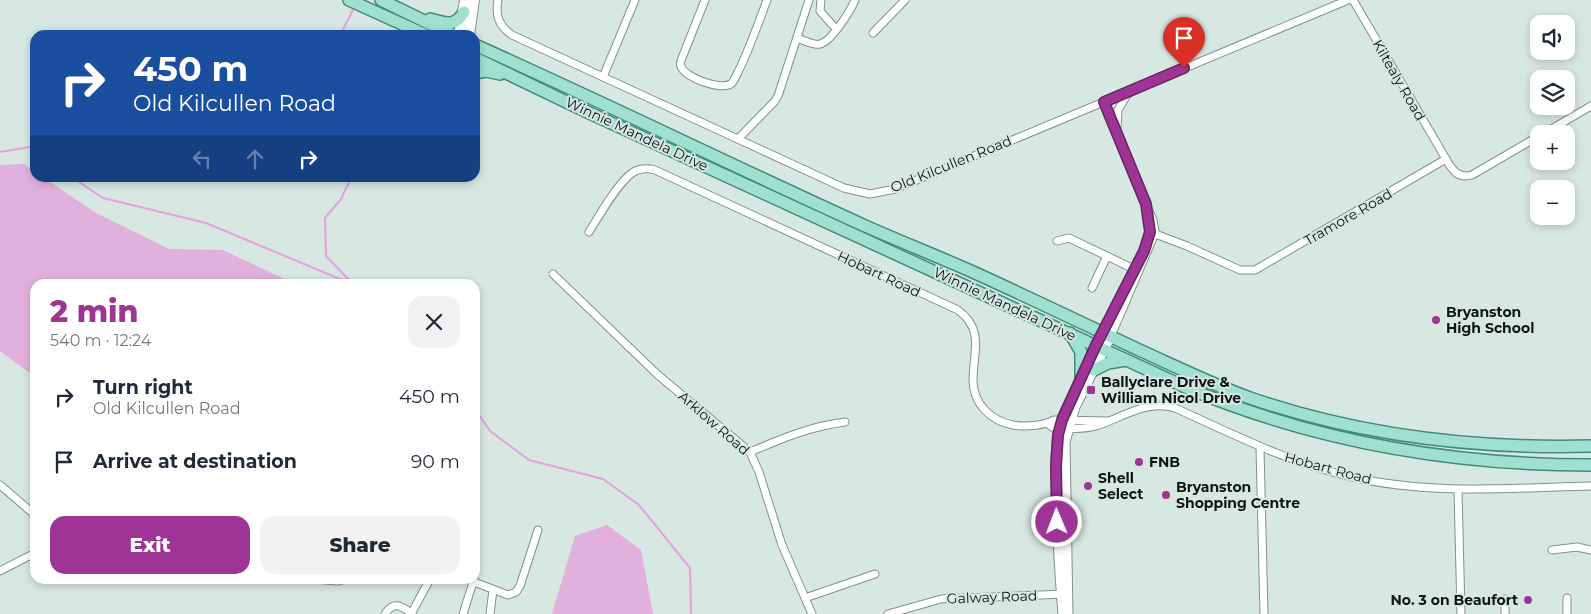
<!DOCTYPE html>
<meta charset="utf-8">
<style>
:root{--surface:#fff;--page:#f2f2f3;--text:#1f2937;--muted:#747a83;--accent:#9e3496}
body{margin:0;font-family:Montserrat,sans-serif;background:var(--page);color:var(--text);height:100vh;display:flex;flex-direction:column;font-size:19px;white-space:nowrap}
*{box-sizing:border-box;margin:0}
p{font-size:16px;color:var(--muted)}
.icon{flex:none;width:28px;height:28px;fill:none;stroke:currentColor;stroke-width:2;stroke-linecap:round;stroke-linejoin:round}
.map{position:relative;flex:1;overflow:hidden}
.sheet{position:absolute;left:30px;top:279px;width:450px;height:305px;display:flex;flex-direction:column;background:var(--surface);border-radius:15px;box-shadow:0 2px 8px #0003}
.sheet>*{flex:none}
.banner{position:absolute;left:30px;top:30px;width:450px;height:152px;border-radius:15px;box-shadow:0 2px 8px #0003;background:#1a4fa0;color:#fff;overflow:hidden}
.buttons{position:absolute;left:1530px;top:15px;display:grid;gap:10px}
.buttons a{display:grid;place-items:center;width:45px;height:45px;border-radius:10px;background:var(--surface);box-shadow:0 2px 8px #0003;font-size:25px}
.pin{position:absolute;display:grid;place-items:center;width:42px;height:42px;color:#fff;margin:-51px -21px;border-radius:50% 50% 50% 0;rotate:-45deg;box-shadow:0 0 5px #0007}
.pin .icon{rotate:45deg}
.me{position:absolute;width:55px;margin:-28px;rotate:359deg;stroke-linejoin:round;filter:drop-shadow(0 0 4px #0008)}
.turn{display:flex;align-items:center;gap:18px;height:105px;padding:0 20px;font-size:22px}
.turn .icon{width:65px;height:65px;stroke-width:2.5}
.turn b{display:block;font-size:35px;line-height:42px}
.lanes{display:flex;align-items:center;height:48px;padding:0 20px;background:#0003;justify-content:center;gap:25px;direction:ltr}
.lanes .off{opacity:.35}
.round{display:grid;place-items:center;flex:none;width:52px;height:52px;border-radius:15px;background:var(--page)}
.overview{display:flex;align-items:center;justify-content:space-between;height:85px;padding:0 20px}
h1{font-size:30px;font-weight:800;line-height:38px;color:var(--accent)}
.button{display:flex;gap:10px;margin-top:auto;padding:10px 20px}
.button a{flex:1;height:58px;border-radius:15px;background:var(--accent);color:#fff;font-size:20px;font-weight:800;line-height:58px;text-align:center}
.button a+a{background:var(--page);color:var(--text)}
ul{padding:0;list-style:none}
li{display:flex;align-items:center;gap:15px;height:65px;padding:0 20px}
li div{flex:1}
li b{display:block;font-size:19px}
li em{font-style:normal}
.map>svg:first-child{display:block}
.green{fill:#e2b0dc}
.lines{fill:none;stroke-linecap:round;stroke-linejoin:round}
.stream{stroke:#e89fe0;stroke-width:2}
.minor-casing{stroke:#83918d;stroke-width:9}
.tertiary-casing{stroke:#83918d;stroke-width:11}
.secondary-casing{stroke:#83918d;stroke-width:12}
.primary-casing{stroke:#438b79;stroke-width:14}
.minor{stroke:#fff;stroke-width:7}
.tertiary{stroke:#fff;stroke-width:9}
.secondary{stroke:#fff;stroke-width:10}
.primary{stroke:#a0e0d0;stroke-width:11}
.route-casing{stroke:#672262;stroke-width:12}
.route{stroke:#9e3496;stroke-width:9}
.poi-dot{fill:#9e3496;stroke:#d7e7e2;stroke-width:2}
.labels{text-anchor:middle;stroke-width:4;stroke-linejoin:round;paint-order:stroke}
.street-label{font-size:14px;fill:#0e1412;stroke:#d7e7e2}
.poi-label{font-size:14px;font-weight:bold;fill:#0e1412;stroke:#d7e7e2;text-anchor:start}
</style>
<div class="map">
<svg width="1591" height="614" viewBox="0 0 1591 614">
<rect width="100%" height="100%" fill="#d7e7e2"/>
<!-- green -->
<g class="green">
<path d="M24,164l11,8v6h9l52,35 73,36 54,1 72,34h-260v93l-35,-26v-186z"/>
<path d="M607,525l34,25 12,64h-101l23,-78z"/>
</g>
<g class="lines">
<!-- stream -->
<g class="stream">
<path d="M340,35l14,-27"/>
<path d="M0,152l30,-5 5,3"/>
<path d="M73,178l30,20 103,25 146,61"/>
<path d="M351,178l-10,21 -16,19 1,38 26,27"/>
<path d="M475,409l15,22 39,29 74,19 36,26 51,63 1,46"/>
</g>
<defs>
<g id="minor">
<path d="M498,0c-3,16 1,26 14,35l332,153 26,6 25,-5 453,-189"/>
<path d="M705,0l-23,58c-1,2 -2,6 -1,8 2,11 42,26 51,17 4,-5 6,-12 9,-17 10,-22 18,-44 26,-66"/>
<path d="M821,0l-1,11 16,18"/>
<path d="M1353,0l93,159c6,11 12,20 26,16l67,-39"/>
<path d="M873,33l32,-33"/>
<path d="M797,38c6,2 17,8 23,6 11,-2 31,-34 35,-44"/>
<path d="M603,77l32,-77"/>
<path d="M1104,102l42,102 7,16 2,11 -2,7 -42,98"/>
<path d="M1117,129l1,-19 12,-20"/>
<path d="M1543,134l48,-28"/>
<path d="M738,139l37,-38 3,-5 31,-96"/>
<path d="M589,232c10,-16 28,-48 43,-59 6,-4 15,-5 23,-3l303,140c27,20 15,43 15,70 0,24 18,41 40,45 13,2 30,1 41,-5l54,1"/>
<path d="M1150,232l37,14 53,24h15l191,-111"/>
<path d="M1057,241l12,-3 65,31"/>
<path d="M553,274l105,101 92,77 9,20 23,73 30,69"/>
<path d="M1092,288l15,-32"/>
<path d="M1102,333l43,-86"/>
<path d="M1047,423l5,4c14,1 30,3 44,-1 26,-8 50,-27 79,-18 58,26 114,55 177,69 78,18 159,11 239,9"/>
<path d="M1260,448l4,166"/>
<path d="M750,452c31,-13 61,-26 95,-30"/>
<path d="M0,485l35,30"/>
<path d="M1458,490l3,124"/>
<path d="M1552,550l25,-3 14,3"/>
<path d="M0,571l35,-18"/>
<path d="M316,579l21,2 9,-2"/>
<path d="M474,582l34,13 8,-3 4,-6 18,-56"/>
<path d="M805,598l70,-24"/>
<path d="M1567,598v16"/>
<path d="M1505,599v15"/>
<path d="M385,614c8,-13 16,-9 27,0"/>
<path d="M411,614l19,-35"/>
<path d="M463,614l11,-35"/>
<path d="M490,614l3,-24"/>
<path d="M888,614l53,-15 124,-5"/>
</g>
<g id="tertiary">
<path d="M1063,614c-3,-37 -6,-75 -6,-113 -1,-27 -3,-54 4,-81l41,-87"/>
<path d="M1068,614l-3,-172 10,-35 36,-71"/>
</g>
<g id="secondary">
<path d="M459,35l6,-35"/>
<path d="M469,35l5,-35"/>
</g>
<g id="primary">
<path d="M349,0l77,35"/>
<path d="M381,0l72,35"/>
<path d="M430,19c15,4 25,9 34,-7"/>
<path d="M475,45c130,58 258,121 388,180 36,16 74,31 110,47 55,25 109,51 164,77 38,17 76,36 116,50 109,37 224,50 338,47"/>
<path d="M475,58l110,53 600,276c128,54 267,78 406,78"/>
<path d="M475,73l11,-2 14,3"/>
<path d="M1070,333l11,19v25"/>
<path d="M1094,370l14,-7 18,-3"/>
</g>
</defs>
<!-- minor casing -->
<use href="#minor" class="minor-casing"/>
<!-- tertiary casing -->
<use href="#tertiary" class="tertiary-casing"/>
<!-- secondary casing -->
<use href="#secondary" class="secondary-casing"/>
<!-- primary casing -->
<use href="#primary" class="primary-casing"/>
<!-- minor -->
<use href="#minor" class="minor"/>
<!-- tertiary -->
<use href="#tertiary" class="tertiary"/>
<!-- secondary -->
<use href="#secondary" class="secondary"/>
<!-- primary -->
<use href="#primary" class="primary"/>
</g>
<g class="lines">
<defs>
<path id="route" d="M1057,522l-1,-56 2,-31 4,-15 34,-75 48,-94 6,-19 -4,-28 -42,-102 80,-34"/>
</defs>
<!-- route casing -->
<use href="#route" class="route-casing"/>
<!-- route -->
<use href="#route" class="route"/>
</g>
<!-- markers -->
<g class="poi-dot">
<circle cx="1436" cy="320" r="5"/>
<rect x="1086" y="385" width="10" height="10" rx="2.5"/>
<circle cx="1139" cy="462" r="5"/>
<circle cx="1088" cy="486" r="5"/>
<circle cx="1166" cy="495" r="5"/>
<circle cx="1528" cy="600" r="5"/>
</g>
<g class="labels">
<!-- street labels -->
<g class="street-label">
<text transform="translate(1399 80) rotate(60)" y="5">Kiltealy Road</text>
<text transform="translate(637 134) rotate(25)" y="5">Winnie Mandela Drive</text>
<text transform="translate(951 164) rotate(-22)" y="5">Old Kilcullen Road</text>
<text transform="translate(1348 217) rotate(-30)" y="5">Tramore Road</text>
<text transform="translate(879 274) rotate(25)" y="5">Hobart Road</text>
<text transform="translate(1005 304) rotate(25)" y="5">Winnie Mandela Drive</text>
<text transform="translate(714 423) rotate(41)" y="5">Arklow Road</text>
<text transform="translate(1328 468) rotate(15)" y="5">Hobart Road</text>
<text transform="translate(992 597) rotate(-2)" y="5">Galway Road</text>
</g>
<!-- poi labels -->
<g class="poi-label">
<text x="1446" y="317">Bryanston<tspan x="1446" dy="16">High School</tspan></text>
<text x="1101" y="387">Ballyclare Drive &amp;<tspan x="1101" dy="16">William Nicol Drive</tspan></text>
<text x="1149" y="467">FNB</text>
<text x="1098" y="483">Shell<tspan x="1098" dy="16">Select</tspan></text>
<text x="1176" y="492">Bryanston<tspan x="1176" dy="16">Shopping Centre</tspan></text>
<text x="1518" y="605" text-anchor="end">No. 3 on Beaufort</text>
</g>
</g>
</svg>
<div class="buttons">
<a><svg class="icon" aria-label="sound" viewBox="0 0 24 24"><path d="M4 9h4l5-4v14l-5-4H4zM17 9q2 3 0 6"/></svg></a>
<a><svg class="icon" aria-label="layers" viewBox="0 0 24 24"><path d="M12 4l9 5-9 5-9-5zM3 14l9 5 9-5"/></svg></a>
<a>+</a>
<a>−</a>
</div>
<div class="pin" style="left:1184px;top:68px;background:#d93025"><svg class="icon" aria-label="arrive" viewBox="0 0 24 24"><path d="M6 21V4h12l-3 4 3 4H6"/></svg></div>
<svg class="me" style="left:1057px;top:522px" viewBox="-20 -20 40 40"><circle r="17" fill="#9e3496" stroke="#fff" stroke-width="3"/><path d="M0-11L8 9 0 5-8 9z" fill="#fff"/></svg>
<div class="banner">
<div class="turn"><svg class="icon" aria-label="right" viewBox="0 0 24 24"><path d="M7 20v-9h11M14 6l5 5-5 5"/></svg><div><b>450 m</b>Old Kilcullen Road</div></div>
<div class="lanes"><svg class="icon off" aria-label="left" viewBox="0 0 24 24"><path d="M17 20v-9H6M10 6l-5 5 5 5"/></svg><svg class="icon off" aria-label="ahead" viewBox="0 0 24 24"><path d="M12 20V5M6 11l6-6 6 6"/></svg><svg class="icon" aria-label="right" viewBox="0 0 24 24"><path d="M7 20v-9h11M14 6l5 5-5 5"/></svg></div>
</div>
<section class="sheet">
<div class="overview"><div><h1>2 min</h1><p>540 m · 12:24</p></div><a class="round"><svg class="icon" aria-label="close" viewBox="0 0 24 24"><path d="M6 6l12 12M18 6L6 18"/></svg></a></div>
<ul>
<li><svg class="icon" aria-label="right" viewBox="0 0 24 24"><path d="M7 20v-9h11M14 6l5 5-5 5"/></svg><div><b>Turn right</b><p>Old Kilcullen Road</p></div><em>450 m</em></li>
<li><svg class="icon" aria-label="arrive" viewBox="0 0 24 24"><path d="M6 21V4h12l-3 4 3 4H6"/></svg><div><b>Arrive at destination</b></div><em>90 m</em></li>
</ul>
<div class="button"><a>Exit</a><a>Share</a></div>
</section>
</div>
